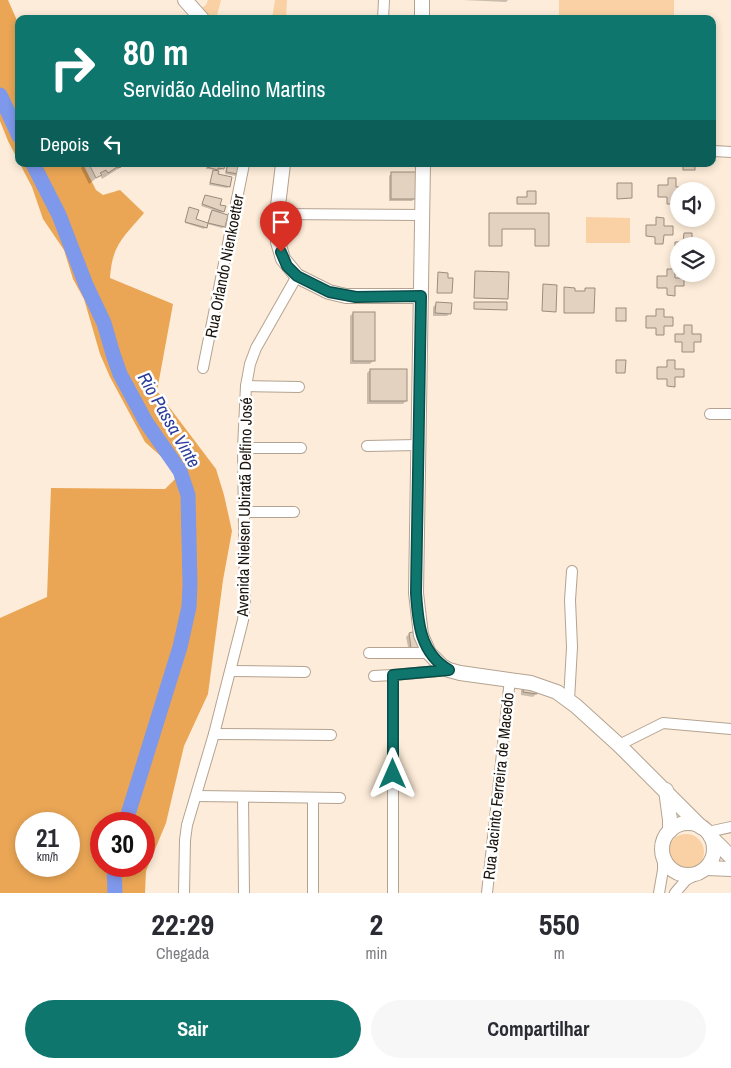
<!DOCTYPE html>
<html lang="pt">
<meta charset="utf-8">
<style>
:root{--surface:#fff;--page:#f7f7f7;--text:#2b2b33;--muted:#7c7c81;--accent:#0f766e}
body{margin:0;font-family:"Archivo Narrow",sans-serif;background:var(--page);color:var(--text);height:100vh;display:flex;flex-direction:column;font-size:19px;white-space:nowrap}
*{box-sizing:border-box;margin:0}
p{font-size:16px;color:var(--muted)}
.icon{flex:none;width:28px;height:28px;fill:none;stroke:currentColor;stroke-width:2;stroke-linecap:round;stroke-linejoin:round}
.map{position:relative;height:893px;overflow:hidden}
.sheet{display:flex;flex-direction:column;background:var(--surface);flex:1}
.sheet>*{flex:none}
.banner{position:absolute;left:15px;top:15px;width:701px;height:152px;border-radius:10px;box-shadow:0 2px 8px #0003;background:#0f766e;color:#fff;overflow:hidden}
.controls{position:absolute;left:670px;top:182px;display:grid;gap:10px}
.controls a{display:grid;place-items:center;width:45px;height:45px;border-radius:50%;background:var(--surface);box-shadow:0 2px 8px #0003;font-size:25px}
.speed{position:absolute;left:15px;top:812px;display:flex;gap:10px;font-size:25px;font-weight:700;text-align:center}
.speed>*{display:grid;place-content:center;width:65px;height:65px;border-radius:50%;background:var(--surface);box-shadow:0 2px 8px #0003;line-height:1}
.speed small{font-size:12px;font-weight:400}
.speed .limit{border:8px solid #d22;background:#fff;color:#111}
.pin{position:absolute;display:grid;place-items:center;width:42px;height:42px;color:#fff;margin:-51px -21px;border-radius:50% 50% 50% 0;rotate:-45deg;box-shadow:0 0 5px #0007}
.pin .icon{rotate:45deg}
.me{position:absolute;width:55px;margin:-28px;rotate:0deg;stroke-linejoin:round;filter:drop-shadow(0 0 4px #0008)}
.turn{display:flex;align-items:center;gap:18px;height:105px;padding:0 25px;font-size:22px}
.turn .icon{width:65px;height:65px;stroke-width:2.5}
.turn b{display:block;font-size:35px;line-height:42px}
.then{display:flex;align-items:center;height:48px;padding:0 25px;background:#0003;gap:10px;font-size:19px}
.eta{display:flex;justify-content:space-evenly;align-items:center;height:85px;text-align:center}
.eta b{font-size:30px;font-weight:800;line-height:35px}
.cta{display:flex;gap:10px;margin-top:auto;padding:10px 25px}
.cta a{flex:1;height:58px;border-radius:30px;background:var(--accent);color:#fff;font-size:20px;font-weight:800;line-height:58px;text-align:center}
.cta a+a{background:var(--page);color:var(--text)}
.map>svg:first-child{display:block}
.green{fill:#fad1a4}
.forest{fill:#eaa655;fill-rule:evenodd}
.shadow{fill:#0003}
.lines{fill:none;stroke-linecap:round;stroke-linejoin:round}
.river{stroke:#7e98eb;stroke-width:15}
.building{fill:#e4d2c0;stroke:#9c8c7b}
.street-casing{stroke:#b4a391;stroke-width:12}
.secondary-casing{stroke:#b4a391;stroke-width:16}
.street{stroke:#fff;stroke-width:10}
.secondary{stroke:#fff;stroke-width:14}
.route-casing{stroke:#0a4d48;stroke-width:12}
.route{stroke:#0f766e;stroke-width:9}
.labels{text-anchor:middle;stroke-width:5;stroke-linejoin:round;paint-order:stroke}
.street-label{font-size:16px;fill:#1a140d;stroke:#fff}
.water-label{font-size:18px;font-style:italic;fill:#2b3d9d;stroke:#fff}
</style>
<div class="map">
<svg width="731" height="893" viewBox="0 0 731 893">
<rect width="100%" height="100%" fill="#fdecd9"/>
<!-- green -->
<g class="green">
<path d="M208,0h13l-5,19h-6l-9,-11 5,-3z"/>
<path d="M275,0h12l-1,19h-14z"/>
<rect x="559" y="0" width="115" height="19"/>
<path d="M586,217l44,1v25h-44z"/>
<circle cx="686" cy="852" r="18"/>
</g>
<!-- forest -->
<g class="forest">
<path d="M0,0h8l11,25v137l-11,-21 -8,-20z"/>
<path d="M20,164h63l13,26 7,5 17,-5 24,23c-20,24 -32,31 -34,65l63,26 -16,87 59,78 8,26 8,36 -9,49 -15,114 -24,52 -18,77 -20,48 -1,22h-145v-275l47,-21 4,-109 114,1 10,-10 -1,-11 -29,-26 -35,-65 -10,-23 -16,-55 -11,-20 -9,-29 -21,-31 -11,-32zM26,824h43v42h-43zM101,824h43v42h-43z"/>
</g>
<!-- shadow -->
<g class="shadow">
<path d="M463,0h45l-2,2z"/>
<path d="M85,164h41l-24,15 -2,-4 -11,9 -8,-16z"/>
<path d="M207,164h17l-3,6 -15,-1z"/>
<path d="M227,164h12l-3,12 -11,-2z"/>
<path d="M213,171l16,15 -2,2 -18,-3z"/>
<path d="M392,173l23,25 -3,3h-23v-25z"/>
<path d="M205,196l14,10 5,1 -3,7 3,13 -2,1 -15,-4 -3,5 -19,-6 5,-14 5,11 13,4 2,-11 3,-3 -12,-4z"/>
<path d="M475,273l32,26 -33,-1z"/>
<path d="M436,304l14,9 -3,3h-14v-9z"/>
<path d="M353,313l20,48 -3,3h-20v-48z"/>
<path d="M370,370l36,31 -3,3h-36v-31z"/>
<path d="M409,634l10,14 -10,4 -3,-15z"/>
<path d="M524,687l12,7 -3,3 -12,-2v-5z"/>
</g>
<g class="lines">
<!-- river -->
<g class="river">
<path d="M0,95l19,41"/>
<path d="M33,164l26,51 27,70 18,38 9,31 7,20 26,48 34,49 8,24 2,89 -1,23 -9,40 -55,177"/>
<path d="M114,866l1,27"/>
</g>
</g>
<!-- building -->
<g class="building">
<path d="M89,164h31l1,3 -3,1 -1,-1 -9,6 -2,-3 -6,3 2,2 -6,3z"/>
<path d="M208,164h17l-1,5 -6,-1v2l-11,-3z"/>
<path d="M228,164h13l-2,10 -13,-2z"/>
<rect x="683" y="164" width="12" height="6"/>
<path d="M213,170l6,1 -1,3 14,3 -2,10 -20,-4z"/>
<rect x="391" y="172" width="25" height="27"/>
<path d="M668,178h8v9h9v4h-6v4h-3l-1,9h-8v-7h-9v-12h10z"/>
<path d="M617,183h15v15l-15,1z"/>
<path d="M527,191h9v13h-19v-7h10z"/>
<path d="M205,195l17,4 -2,6 6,1 -2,6 -22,-8z"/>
<path d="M189,207l10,3 -3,9 12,4 -1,5 -22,-6z"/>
<path d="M212,210l16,5 -3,12 -17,-4z"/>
<path d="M489,213h60v33h-14v-17h-33v17h-13z"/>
<path d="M656,217l8,1v8h9v9h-9l-1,9h-8v-7l-9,-1v-11h10z"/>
<path d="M684,233h8v9h9v4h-22v4h-4v-8h8z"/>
<path d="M667,269h8v9h9v8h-9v10l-8,-1v-7h-10v-12h10z"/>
<path d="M475,271l34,1 -1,27 -34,-1z"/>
<path d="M438,272l10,1v5h5l-1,15h-15z"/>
<path d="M543,284l14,1 -1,27 -14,-1z"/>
<path d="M564,287l11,1v3h10v-3h10l-1,25h-30z"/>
<path d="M436,302l16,1 -1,11 -16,-1z"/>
<path d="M474,302h33v8l-33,-1z"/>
<rect x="616" y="308" width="10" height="13"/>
<path d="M656,309h8v8h9v9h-9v9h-8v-7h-10v-12h10z"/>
<rect x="353" y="312" width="22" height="49"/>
<path d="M684,325h8v9h9v8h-7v10h-12v-10h-7v-8h9z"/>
<path d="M616,360h10l-1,13h-9z"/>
<path d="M667,360h8v9h9v8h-9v10l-8,-1v-7h-10v-12h10z"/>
<rect x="370" y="369" width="37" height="32"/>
<path d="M416,631l5,17 -10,1 -2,-16z"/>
<path d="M524,685l14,3 -1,6 -14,-2z"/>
</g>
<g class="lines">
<defs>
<g id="street">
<path d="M383,19l1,-19"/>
<path d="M714,151l17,1"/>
<path d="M277,214l145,1"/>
<path d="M203,368l41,-204"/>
<path d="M246,386l53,1"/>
<path d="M710,414h21"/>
<path d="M367,446l50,-1"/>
<path d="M243,448h58"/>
<path d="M244,512h50"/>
<path d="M369,653h60"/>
<path d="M231,671l74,1"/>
<path d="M374,676l19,-1"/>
<path d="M569,700l3,-53 -2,-47 2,-29"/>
<path d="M214,734l117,1"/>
<path d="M619,745l44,-22 68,6"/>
<path d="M196,796l144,2"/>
<path d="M243,797l1,96"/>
<path d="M313,798v95"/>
<path d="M708,832l23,-5"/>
<path d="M184,893l1,-53 2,-15 27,-91 29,-114 2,-17 -2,-155 3,-62 4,-22 6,-16 41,-72"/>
<path d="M393,893v-218l56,-5"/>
<path d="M487,893l23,-214"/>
<path d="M659,893l4,-23v-16"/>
<path d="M675,893l11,-13 11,-6"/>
</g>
<g id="secondary">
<path d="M185,0l17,19"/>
<path d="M422,0v19"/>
<path d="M283,164l-6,50 1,28 5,17 14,17 32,16 17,4h75"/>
<path d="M423,164l-7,429 5,42 8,18 13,13 7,4 11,3 71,10 26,9 19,14 43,39 82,82"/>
<path d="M666,790l4,30v11"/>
<circle cx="688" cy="849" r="26"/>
<path d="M711,837l20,20"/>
<path d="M707,868l24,1"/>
</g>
</defs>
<!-- street casing -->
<use href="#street" class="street-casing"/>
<!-- secondary casing -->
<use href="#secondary" class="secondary-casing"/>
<!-- street -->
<use href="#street" class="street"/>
<!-- secondary -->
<use href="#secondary" class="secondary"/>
</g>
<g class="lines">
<defs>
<path id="route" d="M281,252l6,14 10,10 32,16 27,5 65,-1 -5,297c2,30 4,60 33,77l-56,5v99"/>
</defs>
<!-- route casing -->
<use href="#route" class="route-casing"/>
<!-- route -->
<use href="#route" class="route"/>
</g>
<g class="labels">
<!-- street labels -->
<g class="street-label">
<text transform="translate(224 266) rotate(-79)" y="6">Rua Orlando Nienkoetter</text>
<text transform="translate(244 507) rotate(-89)" y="6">Avenida Nielsen Ubiratã Delfino José</text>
<text transform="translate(498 786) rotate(-84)" y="6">Rua Jacinto Ferreira de Macedo</text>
</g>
<!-- water labels -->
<g class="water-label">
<text transform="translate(169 420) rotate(60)" y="6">Rio Passa Vinte</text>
</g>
</g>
</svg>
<div class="controls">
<a><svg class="icon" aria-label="sound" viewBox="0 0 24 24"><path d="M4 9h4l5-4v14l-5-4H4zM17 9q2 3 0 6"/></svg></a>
<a><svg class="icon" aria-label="layers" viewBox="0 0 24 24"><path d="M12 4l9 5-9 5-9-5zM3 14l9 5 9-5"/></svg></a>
</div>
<div class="speed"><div>21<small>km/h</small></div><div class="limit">30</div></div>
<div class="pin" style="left:281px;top:252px;background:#d93025"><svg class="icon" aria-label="arrive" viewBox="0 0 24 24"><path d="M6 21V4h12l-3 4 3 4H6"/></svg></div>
<svg class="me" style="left:393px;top:774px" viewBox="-20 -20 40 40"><path d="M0-17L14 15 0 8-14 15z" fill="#0f766e" stroke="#fff" stroke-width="4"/></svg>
<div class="banner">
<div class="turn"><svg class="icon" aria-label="right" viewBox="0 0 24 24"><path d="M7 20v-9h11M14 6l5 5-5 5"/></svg><div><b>80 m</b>Servidão Adelino Martins</div></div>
<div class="then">Depois<svg class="icon" aria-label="left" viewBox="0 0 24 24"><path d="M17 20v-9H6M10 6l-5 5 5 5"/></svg></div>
</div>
</div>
<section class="sheet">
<div class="eta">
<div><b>22:29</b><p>Chegada</p></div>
<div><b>2</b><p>min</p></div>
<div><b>550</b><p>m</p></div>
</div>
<div class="cta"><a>Sair</a><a>Compartilhar</a></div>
</section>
